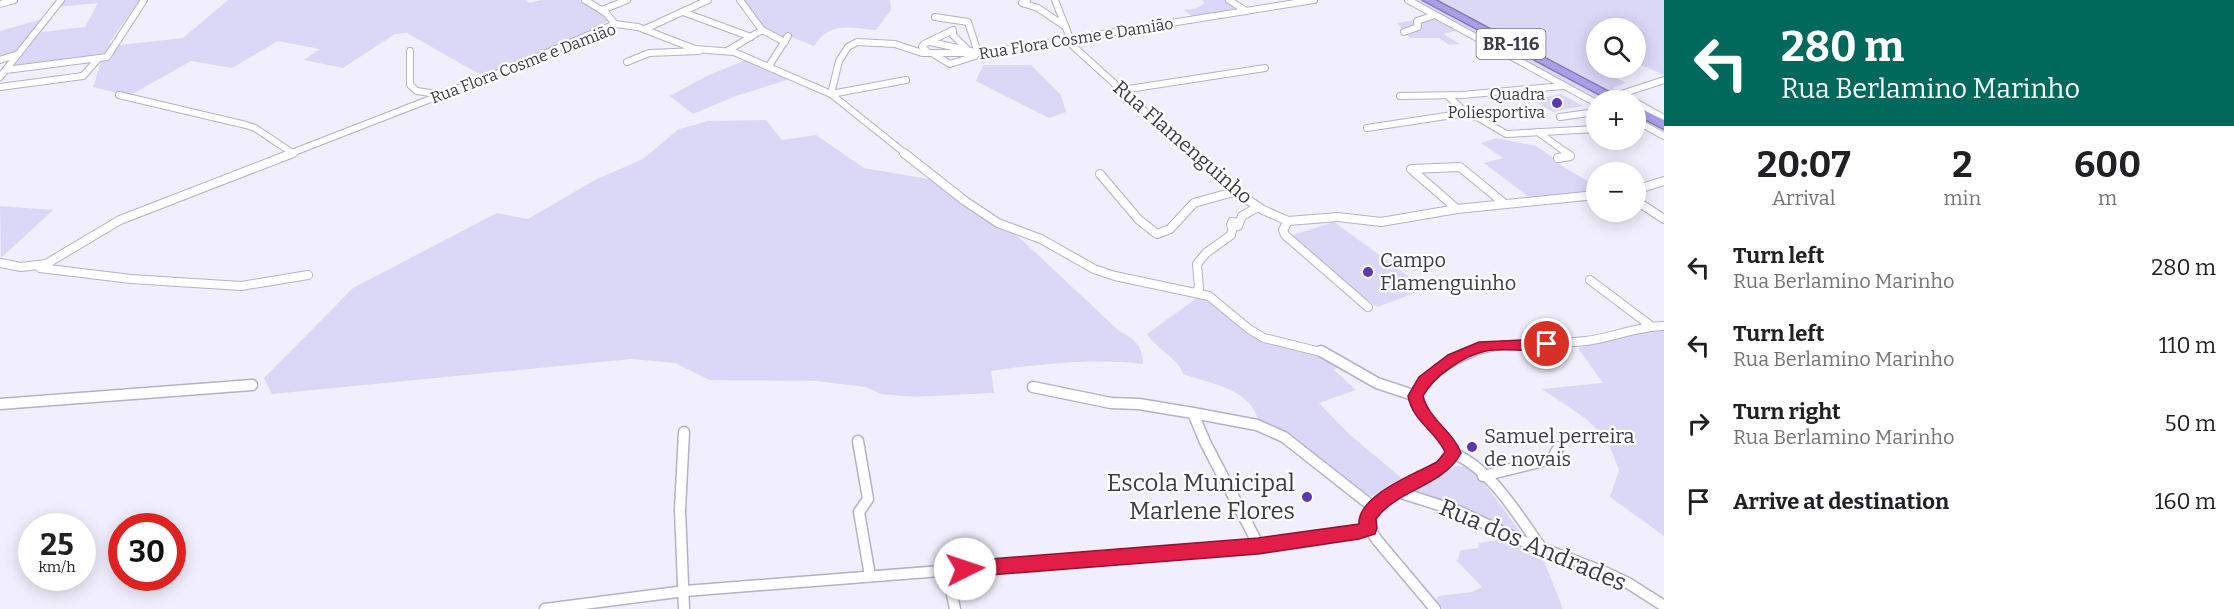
<!DOCTYPE html>
<meta charset="utf-8">
<style>
:root{--surface:#fff;--page:#f6f6f6;--text:#202124;--muted:#757577}
body{margin:0;font-family:Bitter,serif;background:var(--page);color:var(--text);height:100vh;display:flex;flex-direction:column;font-size:22px;white-space:nowrap}
*{box-sizing:border-box;margin:0}
p{font-size:20px;color:var(--muted)}
.icon{flex:none;width:33px;height:33px;fill:none;stroke:currentColor;stroke-width:2;stroke-linecap:round;stroke-linejoin:round}
.map{position:relative;flex:1;overflow:hidden}
.panel{display:flex;flex-direction:column;background:var(--surface);width:570px}
.panel>*{flex:none}
.top-card{background:#00695c;color:#fff;overflow:hidden}
.tools{position:absolute;left:1586px;top:18px;display:grid;gap:12px}
.tools a{display:grid;place-items:center;width:60px;height:60px;border-radius:50%;background:var(--surface);box-shadow:0 3px 15px #0003;font-size:30px}
.speed{position:absolute;left:18px;top:513px;display:flex;gap:12px;font-size:30px;font-weight:700;text-align:center}
.speed>*{display:grid;place-content:center;width:78px;height:78px;border-radius:50%;background:var(--surface);box-shadow:0 3px 15px #0003;line-height:1}
.speed small{font-size:15px;font-weight:400}
.speed .limit{border:9px solid #d22;background:#fff;color:#111}
.pin{position:absolute;display:grid;place-items:center;width:51px;height:51px;color:#fff;margin:-26px;border:3px solid #fff;border-radius:50%;box-shadow:0 2px 6px #0007}
.me{position:absolute;width:66px;margin:-33px;rotate:86deg;stroke-linejoin:round;filter:drop-shadow(0 0 4px #0008)}
.turn{display:flex;align-items:center;gap:21px;height:126px;padding:0 18px;font-size:27px}
.turn .icon{width:78px;height:78px;stroke-width:2.5}
.turn b{display:block;font-size:42px;line-height:51px}
.eta{display:flex;justify-content:space-evenly;align-items:center;height:102px;text-align:center}
.eta b{font-size:36px;font-weight:700;line-height:42px}
ul{padding:0;list-style:none}
li{display:flex;align-items:center;gap:18px;height:78px;padding:0 18px}
li div{flex:1}
li b{display:block;font-size:22px}
li em{font-style:normal}
main{display:flex;flex:1;min-height:0}
.map>svg:first-child{display:block}
.green{fill:#dbd7f7}
.lines{fill:none;stroke-linecap:round;stroke-linejoin:round}
.street-far2-casing{stroke:#b4b0cf;stroke-width:8}
.street-far1-casing{stroke:#b4b0cf;stroke-width:10}
.street-casing{stroke:#b4b0cf;stroke-width:13}
.highway-casing{stroke:#847bb0;stroke-width:3}
.street-far2{stroke:#fff;stroke-width:6}
.street-far1{stroke:#fff;stroke-width:8}
.street{stroke:#fff;stroke-width:10}
.highway{fill:#ab9ee8;fill-rule:evenodd}
.route{fill:#e11d48;stroke:#92132f;stroke-width:1.5}
.poi-dot{fill:#5c38b0;stroke:#fff;stroke-width:2}
.labels{text-anchor:middle;stroke-width:4.5;stroke-linejoin:round;paint-order:stroke}
.far-street-label{font-size:16px;fill:#3d3b48;stroke:#fff}
.far-poi-label{font-size:16px;fill:#3d3b48;stroke:#fff;text-anchor:end}
.shield{fill:#fff;stroke:#77767f;stroke-width:1.5}
.shield-label{font-size:18px;font-weight:bold;fill:#3d3b48}
.street-label{font-size:20px;fill:#3d3b48;stroke:#fff}
.poi-label{font-size:20px;fill:#3d3b48;stroke:#fff;text-anchor:start}
.near-poi-label{font-size:24px;fill:#3d3b48;stroke:#fff;text-anchor:end}
.near-street-label{font-size:24px;fill:#3d3b48;stroke:#fff}
</style>
<main>
<div class="map">
<svg width="1664" height="609" viewBox="0 0 1664 609">
<rect width="100%" height="100%" fill="#f1effd"/>
<!-- green -->
<g class="green">
<path d="M64,0h76l-31,43 11,2 63,-7 45,-38h298l3,3 12,-3h42l24,16 1,5 -21,12 -106,42 -74,-42 -12,1 -52,34 -39,-8 16,-11 -42,-8 -46,27 -41,-7 -62,35 -36,-9 8,-26 5,-3 -92,8 27,-34 44,-5 13,-24 -40,4z"/>
<path d="M740,0h150l1,10 -15,20c-27,-2 -46,-9 -62,16l-25,-10 -4,6 -24,-13z"/>
<path d="M1202,0h26l13,9 -48,8 -9,-7 11,-1 10,-6z"/>
<path d="M1411,0h12l187,100 -16,-1z"/>
<path d="M1433,0h231v75l-29,-13v-34h-39v40h17l-6,4 19,11 -13,5 3,4 -7,-1z"/>
<path d="M1435,17l22,14 -14,3 17,10 -11,1 -10,-7h-29l-13,-15z"/>
<path d="M42,19l-25,33 -17,5v-26z"/>
<path d="M743,61h7l40,18 -54,17 -43,18 -23,-18 35,-19z"/>
<path d="M983,65h48l30,30 5,17 -17,6 -73,-37z"/>
<path d="M1561,94l22,12 -30,6 -21,-12z"/>
<path d="M766,120l16,20 34,-5 48,33 76,13 82,59 96,90c16,9 25,15 25,34 -49,-6 -103,0 -152,7l3,22 -80,4 -33,-3 -15,-7 -50,-6 -106,-1 -35,-17 -43,-4 -360,35 -8,-16 89,-90 144,-75 31,6 67,-39 48,-21 36,-30 29,-8z"/>
<path d="M1496,138l40,8 25,17 -1,2 36,21v7l-66,5 -46,-35 19,-5 -22,-15z"/>
<path d="M0,206l53,4 -52,48z"/>
<path d="M1334,222l92,67 -49,18 -90,-70z"/>
<path d="M1201,295l50,40 13,7 49,10 30,12 -9,6 22,20 -37,13 30,31 56,47 -24,13 -12,2 -111,-75c-5,-32 -50,-38 -75,-47 -5,-17 -26,-24 -36,-40z"/>
<path d="M1651,330h13v206l-54,-39 9,-27 -12,-31 -22,-21 -43,-29 61,-6 -25,-35z"/>
<path d="M1455,466l13,1 8,5 45,61 -3,1 -106,-42z"/>
<path d="M1510,538l30,13 23,58h-120l-6,-8 1,-5 34,-4 10,-5 -25,-26 4,-11 17,-2 1,-5z"/>
</g>
<g class="lines">
<defs>
<g id="street-far2">
<path d="M585,0l21,13 9,11"/>
<path d="M740,0l22,30 23,12"/>
<path d="M1027,0l-5,3 16,5 25,17"/>
<path d="M1055,0l18,46 119,108"/>
<path d="M1229,0l17,11"/>
<path d="M1408,0l188,103"/>
<path d="M0,4l14,-4"/>
<path d="M602,10l25,-10"/>
<path d="M683,12l68,25"/>
<path d="M935,17l33,5 10,31"/>
<path d="M645,29l63,-29"/>
<path d="M1404,32l14,-5 -1,-6 18,-6"/>
<path d="M930,42l37,8"/>
<path d="M410,51v34l7,6 20,3"/>
<path d="M727,51l35,-21"/>
<path d="M927,51l-5,-4 2,-3 29,-14v5l15,15 6,2"/>
<path d="M935,55l15,9 25,-8"/>
<path d="M0,60l18,-6"/>
<path d="M627,62l22,-9 50,-2"/>
<path d="M769,66l19,-30"/>
<path d="M6,70l101,-13 37,-57"/>
<path d="M0,77l61,-77"/>
<path d="M0,87l83,-11 15,-17"/>
<path d="M1122,90l143,-22"/>
<path d="M831,94l75,60"/>
<path d="M831,94l75,-14"/>
<path d="M119,95l127,30 9,3 36,24"/>
<path d="M1400,96l62,-1 102,-9"/>
<path d="M1612,97l52,-17"/>
<path d="M1635,102l29,16"/>
<path d="M1464,114l15,4 27,16 90,-5"/>
<path d="M1560,117l36,-5"/>
<path d="M1635,120l29,16"/>
<path d="M1367,128l99,-15 -18,-17"/>
<path d="M1538,132l30,22"/>
<path d="M289,154l229,-89 97,-41 23,3 57,22 39,3 97,42 8,-33 9,-14 9,-5 38,2 27,9h62l330,-53"/>
</g>
<g id="street-far1">
<path d="M904,153l61,48 33,22 43,16 53,30 21,7 94,20 40,33 15,9 61,15"/>
<path d="M1190,153l52,43 21,14 25,11 50,-4 43,5 76,-13 139,-14"/>
<path d="M1558,158l12,-2 -4,-3"/>
<path d="M1100,174l39,46 18,14 13,-5 24,-26 43,-12"/>
<path d="M1635,190l29,-9"/>
<path d="M1635,200l29,19"/>
<path d="M1457,209l-46,-40 49,-2 45,37"/>
<path d="M1288,221l-5,9 2,5 83,72"/>
<path d="M1238,223l-6,-1 -1,3 7,1 4,-10 16,-9"/>
<path d="M0,263l21,4 25,-3 74,-44 173,-67"/>
<path d="M40,268l91,11 110,7 67,-11"/>
<path d="M1590,280l61,46"/>
<path d="M1196,292l3,-4 -2,-24 9,-11 25,-18 2,-9"/>
<path d="M1469,353c38,-14 78,-7 117,-12 27,-3 51,-15 78,-15"/>
</g>
<g id="street">
<path d="M1321,351l56,32 39,13"/>
<path d="M1033,387l78,16 28,1 54,9"/>
<path d="M0,404l252,-19"/>
<path d="M684,432l-4,78 4,99"/>
<path d="M858,441l10,58 -9,13 11,64"/>
<path d="M1453,453c38,16 64,61 87,93"/>
<path d="M1483,476l65,-16 5,-3 6,-10"/>
<path d="M1398,492l60,19 62,29 87,33 21,10 36,23"/>
<path d="M1259,546l-54,-104 -12,-29 64,12 27,12 89,70"/>
<path d="M947,570l8,39"/>
<path d="M545,609l140,-18 574,-45 100,-14 10,-4"/>
<path d="M1435,609l-58,-69 -8,-12 -2,-10c23,-30 64,-34 86,-65 -9,-21 -30,-34 -37,-57 10,-23 34,-36 57,-45"/>
</g>
<g id="highway">
<path d="M1423,0h12l189,100h-14z"/>
<path d="M1635,106l29,14v9l-29,-15z"/>
</g>
</defs>
<!-- street-far2 casing -->
<use href="#street-far2" class="street-far2-casing"/>
<!-- street-far1 casing -->
<use href="#street-far1" class="street-far1-casing"/>
<!-- street casing -->
<use href="#street" class="street-casing"/>
<!-- highway casing -->
<use href="#highway" class="highway-casing"/>
<!-- street-far2 -->
<use href="#street-far2" class="street-far2"/>
<!-- street-far1 -->
<use href="#street-far1" class="street-far1"/>
<!-- street -->
<use href="#street" class="street"/>
<!-- highway -->
<use href="#highway" class="highway"/>
</g>
<!-- route -->
<path class="route" d="M1547,339l5,2 2,3 -2,4c-21,6 -45,-1 -66,3 -23,5 -52,25 -63,45 6,24 30,35 38,57 -18,34 -64,36 -85,66l1,9 -2,6 -16,5 -101,15 -293,23 -6,-3 -3,-5 3,-6 6,-2 293,-23 101,-14c-2,-28 57,-51 78,-62l8,-10c-9,-21 -32,-30 -37,-56l11,-19 29,-22 31,-13z"/>
<!-- markers -->
<g class="poi-dot">
<circle cx="1557" cy="103" r="6"/>
<circle cx="1368" cy="272" r="6"/>
<circle cx="1472" cy="447" r="6"/>
<circle cx="1307" cy="497" r="6"/>
</g>
<g class="labels">
<!-- far-street labels -->
<g class="far-street-label">
<text transform="translate(1076 38) rotate(-9)" y="6">Rua Flora Cosme e Damião</text>
<text transform="translate(523 63) rotate(-21)" y="6">Rua Flora Cosme e Damião</text>
</g>
<!-- far-poi labels -->
<g class="far-poi-label">
<text x="1545" y="100">Quadra<tspan x="1545" dy="18">Poliesportiva</tspan></text>
</g>
<!-- shield labels -->
<rect class="shield" x="1476.5" y="29" width="69" height="30" rx="4.5"/>
<g class="shield-label">
<text x="1511" y="50">BR-116</text>
</g>
<!-- street labels -->
<g class="street-label">
<text transform="translate(1183 142) rotate(41)" y="7">Rua Flamenguinho</text>
</g>
<!-- poi labels -->
<g class="poi-label">
<text x="1380" y="267">Campo<tspan x="1380" dy="23">Flamenguinho</tspan></text>
<text x="1484" y="443">Samuel perreira<tspan x="1484" dy="23">de novais</tspan></text>
</g>
<!-- near-poi labels -->
<g class="near-poi-label">
<text x="1295" y="491">Escola Municipal<tspan x="1295" dy="28">Marlene Flores</tspan></text>
</g>
<!-- near-street labels -->
<g class="near-street-label">
<text transform="translate(1533 545) rotate(23)" y="8">Rua dos Andrades</text>
</g>
</g>
</svg>
<div class="tools">
<a><svg class="icon" aria-label="search" viewBox="0 0 24 24"><circle cx="10" cy="10" r="6"/><path d="M15 15l6 6"/></svg></a>
<a>+</a>
<a>−</a>
</div>
<div class="speed"><div>25<small>km/h</small></div><div class="limit">30</div></div>
<div class="pin" style="left:1547px;top:344px;background:#d93025"><svg class="icon" aria-label="arrive" viewBox="0 0 24 24"><path d="M6 21V4h12l-3 4 3 4H6"/></svg></div>
<svg class="me" style="left:965px;top:569px" viewBox="-20 -20 40 40"><circle r="19" fill="#fff"/><path d="M0-13L10 11 0 6-10 11z" fill="#e11d48"/></svg>
</div>
<section class="panel">
<div class="top-card">
<div class="turn"><svg class="icon" aria-label="left" viewBox="0 0 24 24"><path d="M17 20v-9H6M10 6l-5 5 5 5"/></svg><div><b>280 m</b>Rua Berlamino Marinho</div></div>
</div>
<div class="eta">
<div><b>20:07</b><p>Arrival</p></div>
<div><b>2</b><p>min</p></div>
<div><b>600</b><p>m</p></div>
</div>
<ul>
<li><svg class="icon" aria-label="left" viewBox="0 0 24 24"><path d="M17 20v-9H6M10 6l-5 5 5 5"/></svg><div><b>Turn left</b><p>Rua Berlamino Marinho</p></div><em>280 m</em></li>
<li><svg class="icon" aria-label="left" viewBox="0 0 24 24"><path d="M17 20v-9H6M10 6l-5 5 5 5"/></svg><div><b>Turn left</b><p>Rua Berlamino Marinho</p></div><em>110 m</em></li>
<li><svg class="icon" aria-label="right" viewBox="0 0 24 24"><path d="M7 20v-9h11M14 6l5 5-5 5"/></svg><div><b>Turn right</b><p>Rua Berlamino Marinho</p></div><em>50 m</em></li>
<li><svg class="icon" aria-label="arrive" viewBox="0 0 24 24"><path d="M6 21V4h12l-3 4 3 4H6"/></svg><div><b>Arrive at destination</b></div><em>160 m</em></li>
</ul>
</section>
</main>
